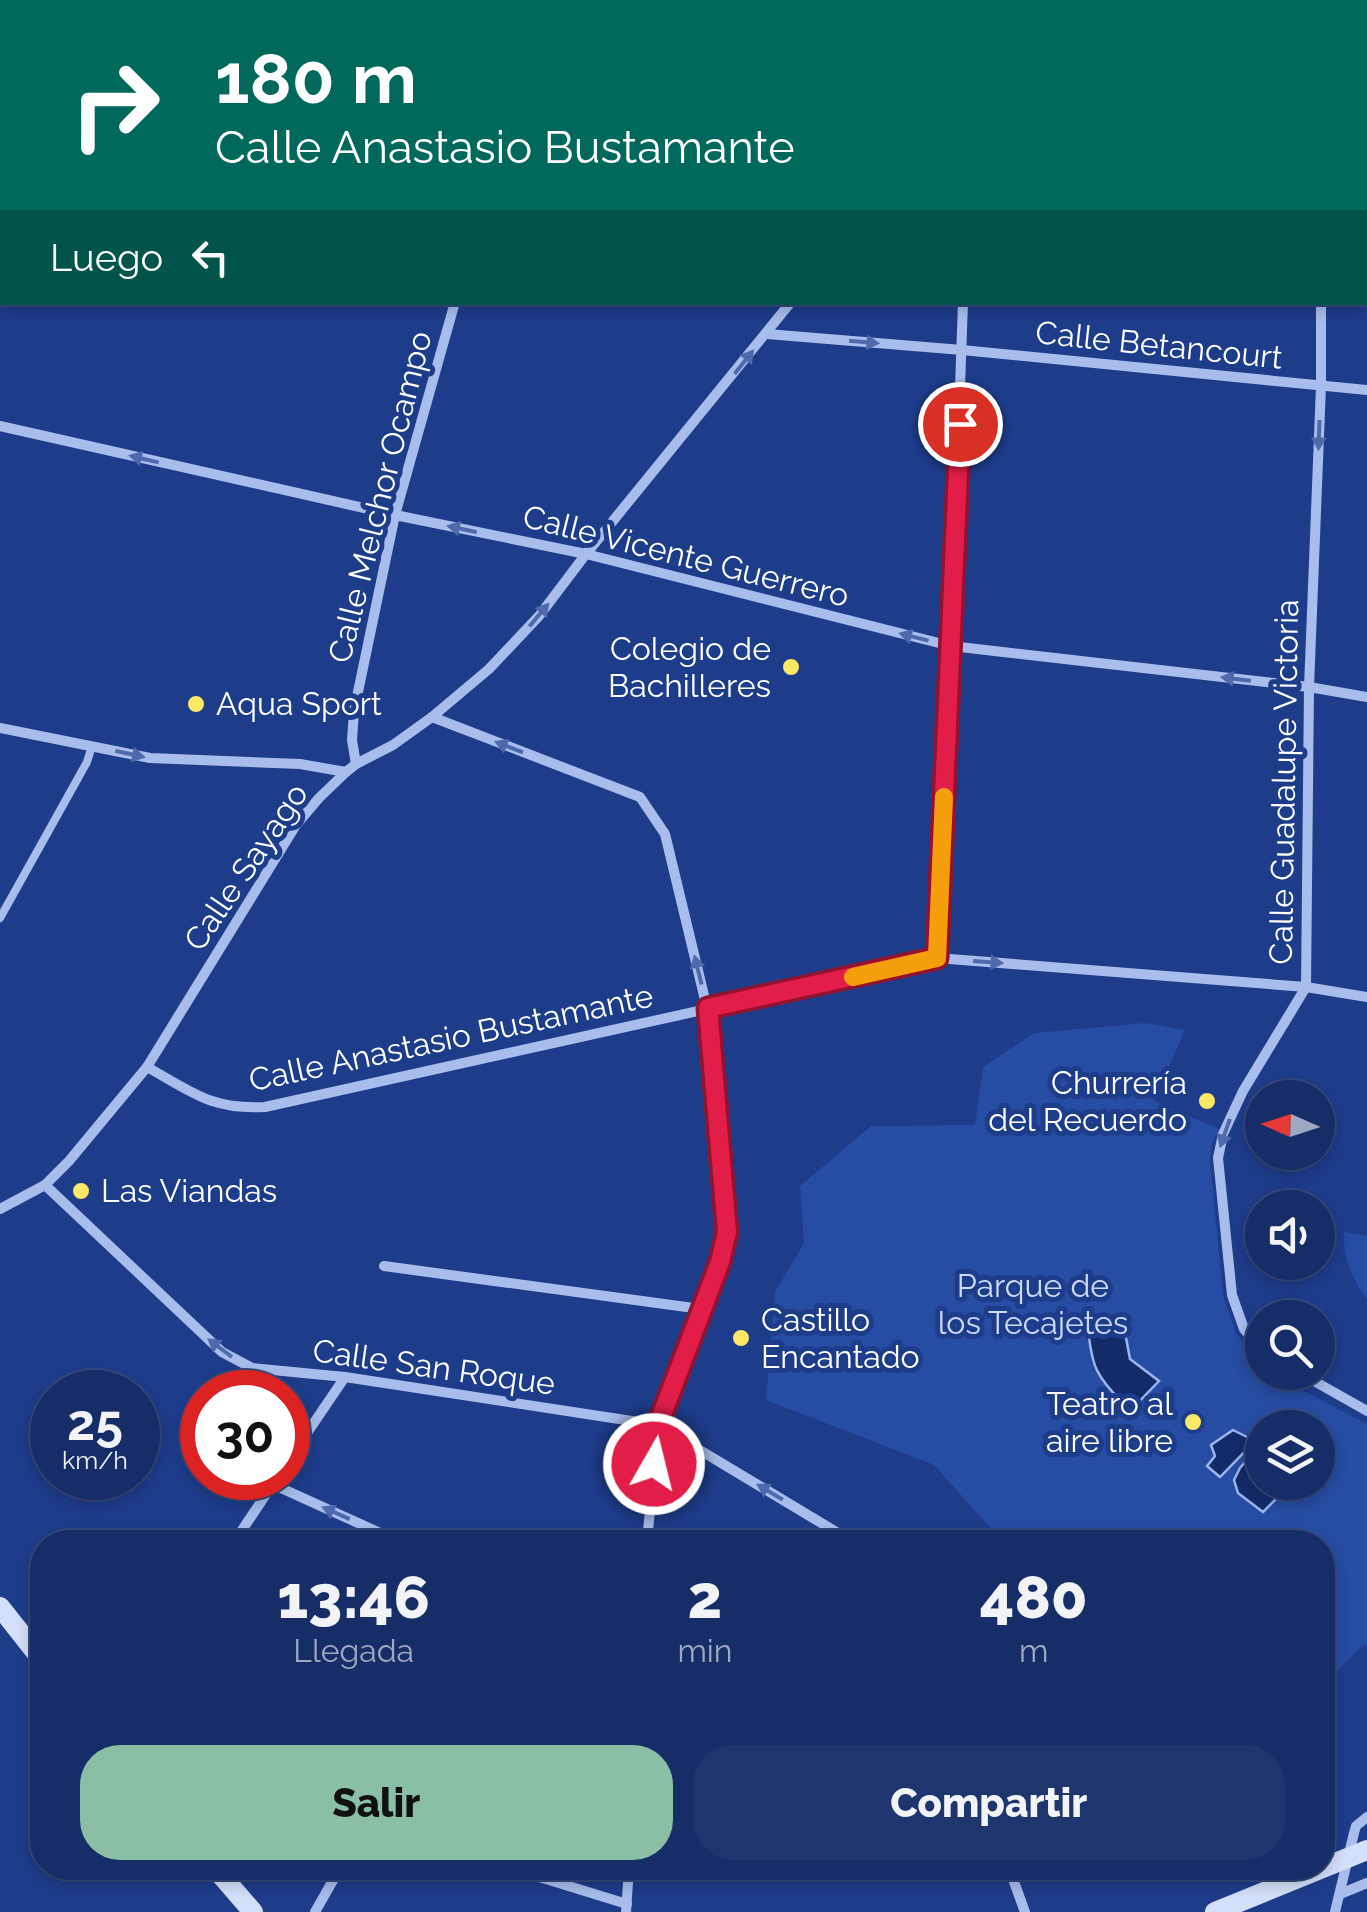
<!DOCTYPE html>
<html lang="es">
<meta charset="utf-8">
<style>
:root{--surface:#162d68;--page:#1f356e;--text:#f1f3f6;--muted:#9ea8c0;--line:#35497c;--accent:#8abfa5}
body{margin:0;font-family:Raleway,sans-serif;background:var(--page);color:var(--text);height:100vh;display:flex;flex-direction:column;font-size:38px;white-space:nowrap}
*{box-sizing:border-box;margin:0}
p{font-size:32px;color:var(--muted)}
.icon{flex:none;width:55px;height:55px;fill:none;stroke:currentColor;stroke-width:2;stroke-linecap:round;stroke-linejoin:round}
.map{position:relative;flex:1;overflow:hidden}
.side{position:absolute;left:30px;top:1530px;width:1305px;height:350px;display:flex;flex-direction:column;background:var(--surface);border-radius:40px;box-shadow:0 5px 15px #0003,0 0 0 2px var(--line)}
.side>*{flex:none}
.top-card{position:absolute;left:0px;top:0px;width:1368px;height:305px;box-shadow:0 5px 15px #0003,0 0 0 2px var(--line);background:#00695c;color:#fff;overflow:hidden}
.needle{width:65px;rotate:273deg}
.buttons{position:absolute;left:1245px;top:1080px;display:grid;gap:20px}
.buttons a{display:grid;place-items:center;width:90px;height:90px;border-radius:50%;background:var(--surface);box-shadow:0 5px 15px #0003,0 0 0 2px var(--line);font-size:50px}
.speed{position:absolute;left:30px;top:1370px;display:flex;gap:20px;font-size:50px;font-weight:700;text-align:center}
.speed>*{display:grid;place-content:center;width:130px;height:130px;border-radius:50%;background:var(--surface);box-shadow:0 5px 15px #0003,0 0 0 2px var(--line);line-height:1}
.speed small{font-size:25px;font-weight:400}
.speed .limit{border:15px solid #d22;background:#fff;color:#111}
.pin{position:absolute;display:grid;place-items:center;width:85px;height:85px;color:#fff;margin:-42px;border:5px solid #fff;border-radius:50%;box-shadow:0 2px 10px #0007}
.me{position:absolute;width:110px;margin:-55px;rotate:8deg;stroke-linejoin:round;filter:drop-shadow(0 0 8px #0008)}
.turn{display:flex;align-items:center;gap:35px;height:210px;padding:0 50px;font-size:45px}
.turn .icon{width:130px;height:130px;stroke-width:2.5}
.turn b{display:block;font-size:70px;line-height:85px}
.then{display:flex;align-items:center;height:95px;padding:0 50px;background:#0003;gap:20px;font-size:38px}
.eta{display:flex;justify-content:space-evenly;align-items:center;height:170px;text-align:center}
.eta b{font-size:60px;font-weight:800;line-height:70px}
.action{display:flex;gap:20px;margin-top:auto;padding:20px 50px}
.action a{flex:1;height:115px;border-radius:40px;background:var(--accent);color:#111;font-size:40px;font-weight:800;line-height:115px;text-align:center}
.action a+a{background:var(--page);color:var(--text)}
.map>svg:first-child{display:block}
.green{fill:#264ca3;fill-rule:evenodd}
.water{fill:#132b69;stroke:#9bb5ee;stroke-width:2.5}
.lines{fill:none;stroke-linecap:round;stroke-linejoin:round}
.lane{stroke:#a8bdec;stroke-width:8}
.street{stroke:#a8bdec;stroke-width:10}
.secondary{stroke:#d4dff9;stroke-width:20}
.oneway{fill:#4e69ac}
.route-casing{stroke:#92132f;stroke-width:25}
.route{stroke:#e11d48;stroke-width:18}
.slow{stroke:#f59e0b;stroke-width:18}
.poi-dot{fill:#fce766;stroke:#1d3c8a;stroke-width:4}
.labels{text-anchor:middle;stroke-width:10;stroke-linejoin:round;paint-order:stroke}
.street-label{font-size:32px;fill:#fff;stroke:#1d3c8a}
.poi-label{font-size:32px;fill:#fff;stroke:#1d3c8a;text-anchor:end}
.park-label{font-size:32px;fill:#cddbf9;stroke:#1d3c8a}
</style>
<div class="map">
<svg width="1367" height="1912" viewBox="0 0 1367 1912">
<rect width="100%" height="100%" fill="#1d3c8a"/>
<!-- green -->
<g class="green">
<path d="M1146,1023l39,7 -31,71 65,28 -7,14 -2,16 13,137 13,37 26,34v5l7,1 98,51v221l-6,2 -38,38 -1,-143h-319l-69,-77 -168,-65 9,-108 29,-49 -4,-57 71,-60 104,-1 8,-58 51,-34zM1262,1428h56v54h-56z"/>
<path d="M1344,1232l23,4v64c-14,-20 -25,-43 -23,-68z"/>
</g>
<!-- water -->
<g class="water">
<path d="M1101,1316l15,3 10,19 4,21 29,22 -29,30c-31,-34 -38,-37 -42,-84z"/>
<path d="M1233,1430l22,11 -35,36 -13,-11 8,-10 -4,-11z"/>
<path d="M1250,1456h12v26l37,1 -15,10 -5,-1 -3,7 -13,13 -25,-19 -4,-13 6,-12z"/>
</g>
<g class="lines">
<!-- lane -->
<path class="lane" d="M0,918l87,-156 5,-16"/>
<!-- street -->
<g class="street">
<path d="M372,2v-2"/>
<path d="M508,2v-2"/>
<path d="M967,2v-2"/>
<path d="M1323,2v-2"/>
<path d="M0,90h2"/>
<path d="M1365,96h2"/>
<path d="M767,334l195,16 405,40"/>
<path d="M0,426l395,89 191,39 365,92 358,41 58,10"/>
<path d="M432,717l208,80 25,37 42,174 20,224 -7,30 -62,163 -11,117"/>
<path d="M0,728l150,30 150,6 46,8"/>
<path d="M356,764l-4,-24 2,-29 41,-196 60,-213"/>
<path d="M937,958l14,-312 12,-344"/>
<path d="M147,1067c45,25 64,43 118,40l672,-149 369,29 61,10"/>
<path d="M45,1185l177,167 30,16 93,9 313,48 195,117"/>
<path d="M0,1209l45,-24 24,-24 78,-94 149,-242 23,-27 27,-26 10,-8 37,-19 39,-28 57,-48 50,-53 47,-62 205,-252"/>
<path d="M384,1266l317,43"/>
<path d="M1262,1350l-18,-21 -12,-34 -14,-137 5,-24 20,-43 63,-104 3,-300 12,-301v-84"/>
<path d="M1298,1372l69,39"/>
<path d="M288,1461l57,-84"/>
<path d="M272,1484l128,58"/>
<path d="M234,1542l43,-64"/>
<path d="M510,1868l117,36"/>
<path d="M1009,1868l16,44"/>
<path d="M1340,1894l27,-11"/>
<path d="M315,1912l25,-44"/>
<path d="M626,1912l3,-44"/>
<path d="M1335,1912l19,-79 2,-7 11,-9"/>
</g>
<!-- secondary -->
<g class="secondary">
<path d="M0,1607l42,53"/>
<path d="M215,1868l38,44"/>
<path d="M1215,1912l152,-62"/>
</g>
</g>
<!-- one-way arrows -->
<defs><path id="oneway-solid" d="M-6-.8H1V-3.2L6.5 0L1 3.2V.8H-6Z" transform="scale(2.5)"/></defs>
<g class="oneway">
<use href="#oneway-solid" transform="translate(864 342) rotate(5)"/>
<use href="#oneway-solid" transform="translate(744 362) rotate(-51)"/>
<use href="#oneway-solid" transform="translate(1319 435) rotate(92)"/>
<use href="#oneway-solid" transform="translate(144 459) rotate(-167)"/>
<use href="#oneway-solid" transform="translate(462 529) rotate(-168)"/>
<use href="#oneway-solid" transform="translate(539 615) rotate(-50)"/>
<use href="#oneway-solid" transform="translate(914 637) rotate(-166)"/>
<use href="#oneway-solid" transform="translate(1236 679) rotate(-173)"/>
<use href="#oneway-solid" transform="translate(509 747) rotate(-159)"/>
<use href="#oneway-solid" transform="translate(130 754) rotate(12)"/>
<use href="#oneway-solid" transform="translate(988 962) rotate(4)"/>
<use href="#oneway-solid" transform="translate(698 970) rotate(-104)"/>
<use href="#oneway-solid" transform="translate(1225 1133) rotate(109)"/>
<use href="#oneway-solid" transform="translate(220 1348) rotate(-143)"/>
<use href="#oneway-solid" transform="translate(770 1492) rotate(-149)"/>
<use href="#oneway-solid" transform="translate(336 1513) rotate(-156)"/>
</g>
<g class="lines">
<defs>
<path id="route" d="M654,1464l4,-39 62,-163 7,-30 -19,-224 229,-50 23,-534"/>
</defs>
<!-- route casing -->
<use href="#route" class="route-casing"/>
<!-- route -->
<use href="#route" class="route"/>
<!-- slow -->
<path class="slow" d="M853,977l84,-19 7,-161"/>
</g>
<!-- markers -->
<g class="poi-dot">
<circle cx="791" cy="667" r="10"/>
<circle cx="196" cy="704" r="10"/>
<circle cx="1207" cy="1101" r="10"/>
<circle cx="81" cy="1191" r="10"/>
<circle cx="741" cy="1338" r="10"/>
<circle cx="1193" cy="1422" r="10"/>
</g>
<g class="labels">
<!-- street labels -->
<g class="street-label">
<text transform="translate(1159 345) rotate(6)" y="11">Calle Betancourt</text>
<text transform="translate(380 497) rotate(-76)" y="11">Calle Melchor Ocampo</text>
<text transform="translate(686 556) rotate(14)" y="11">Calle Vicente Guerrero</text>
<text transform="translate(1284 782) rotate(-89)" y="11">Calle Guadalupe Victoria</text>
<text transform="translate(246 867) rotate(-56)" y="11">Calle Sayago</text>
<text transform="translate(451 1038) rotate(-12)" y="11">Calle Anastasio Bustamante</text>
<text transform="translate(434 1367) rotate(8)" y="11">Calle San Roque</text>
</g>
<!-- poi labels -->
<g class="poi-label">
<text x="771" y="660">Colegio de<tspan x="771" dy="37">Bachilleres</tspan></text>
<text x="216" y="715" text-anchor="start">Aqua Sport</text>
<text x="1187" y="1094">Churrería<tspan x="1187" dy="37">del Recuerdo</tspan></text>
<text x="101" y="1202" text-anchor="start">Las Viandas</text>
<text x="761" y="1331" text-anchor="start">Castillo<tspan x="761" dy="37">Encantado</tspan></text>
<text x="1173" y="1415">Teatro al<tspan x="1173" dy="37">aire libre</tspan></text>
</g>
<!-- park labels -->
<g class="park-label">
<text x="1033" y="1297">Parque de<tspan x="1033" dy="37">los Tecajetes</tspan></text>
</g>
</g>
</svg>
<div class="buttons">
<a><svg class="needle" viewBox="-14 -14 28 28"><path d="M0-13l5 13h-10z" fill="#e53935"/><path d="M0 13l5-13h-10z" fill="#9ea8c0"/></svg></a>
<a><svg class="icon" aria-label="sound" viewBox="0 0 24 24"><path d="M4 9h4l5-4v14l-5-4H4zM17 9q2 3 0 6"/></svg></a>
<a><svg class="icon" aria-label="search" viewBox="0 0 24 24"><circle cx="10" cy="10" r="6"/><path d="M15 15l6 6"/></svg></a>
<a><svg class="icon" aria-label="layers" viewBox="0 0 24 24"><path d="M12 4l9 5-9 5-9-5zM3 14l9 5 9-5"/></svg></a>
</div>
<div class="speed"><div>25<small>km/h</small></div><div class="limit">30</div></div>
<div class="pin" style="left:960px;top:424px;background:#d93025"><svg class="icon" aria-label="arrive" viewBox="0 0 24 24"><path d="M6 21V4h12l-3 4 3 4H6"/></svg></div>
<svg class="me" style="left:654px;top:1464px" viewBox="-20 -20 40 40"><circle r="17" fill="#e11d48" stroke="#fff" stroke-width="3"/><path d="M0-11L8 9 0 5-8 9z" fill="#fff"/></svg>
<div class="top-card">
<div class="turn"><svg class="icon" aria-label="right" viewBox="0 0 24 24"><path d="M7 20v-9h11M14 6l5 5-5 5"/></svg><div><b>180 m</b>Calle Anastasio Bustamante</div></div>
<div class="then">Luego<svg class="icon" aria-label="left" viewBox="0 0 24 24"><path d="M17 20v-9H6M10 6l-5 5 5 5"/></svg></div>
</div>
<section class="side">
<div class="eta">
<div><b>13:46</b><p>Llegada</p></div>
<div><b>2</b><p>min</p></div>
<div><b>480</b><p>m</p></div>
</div>
<div class="action"><a>Salir</a><a>Compartir</a></div>
</section>
</div>
